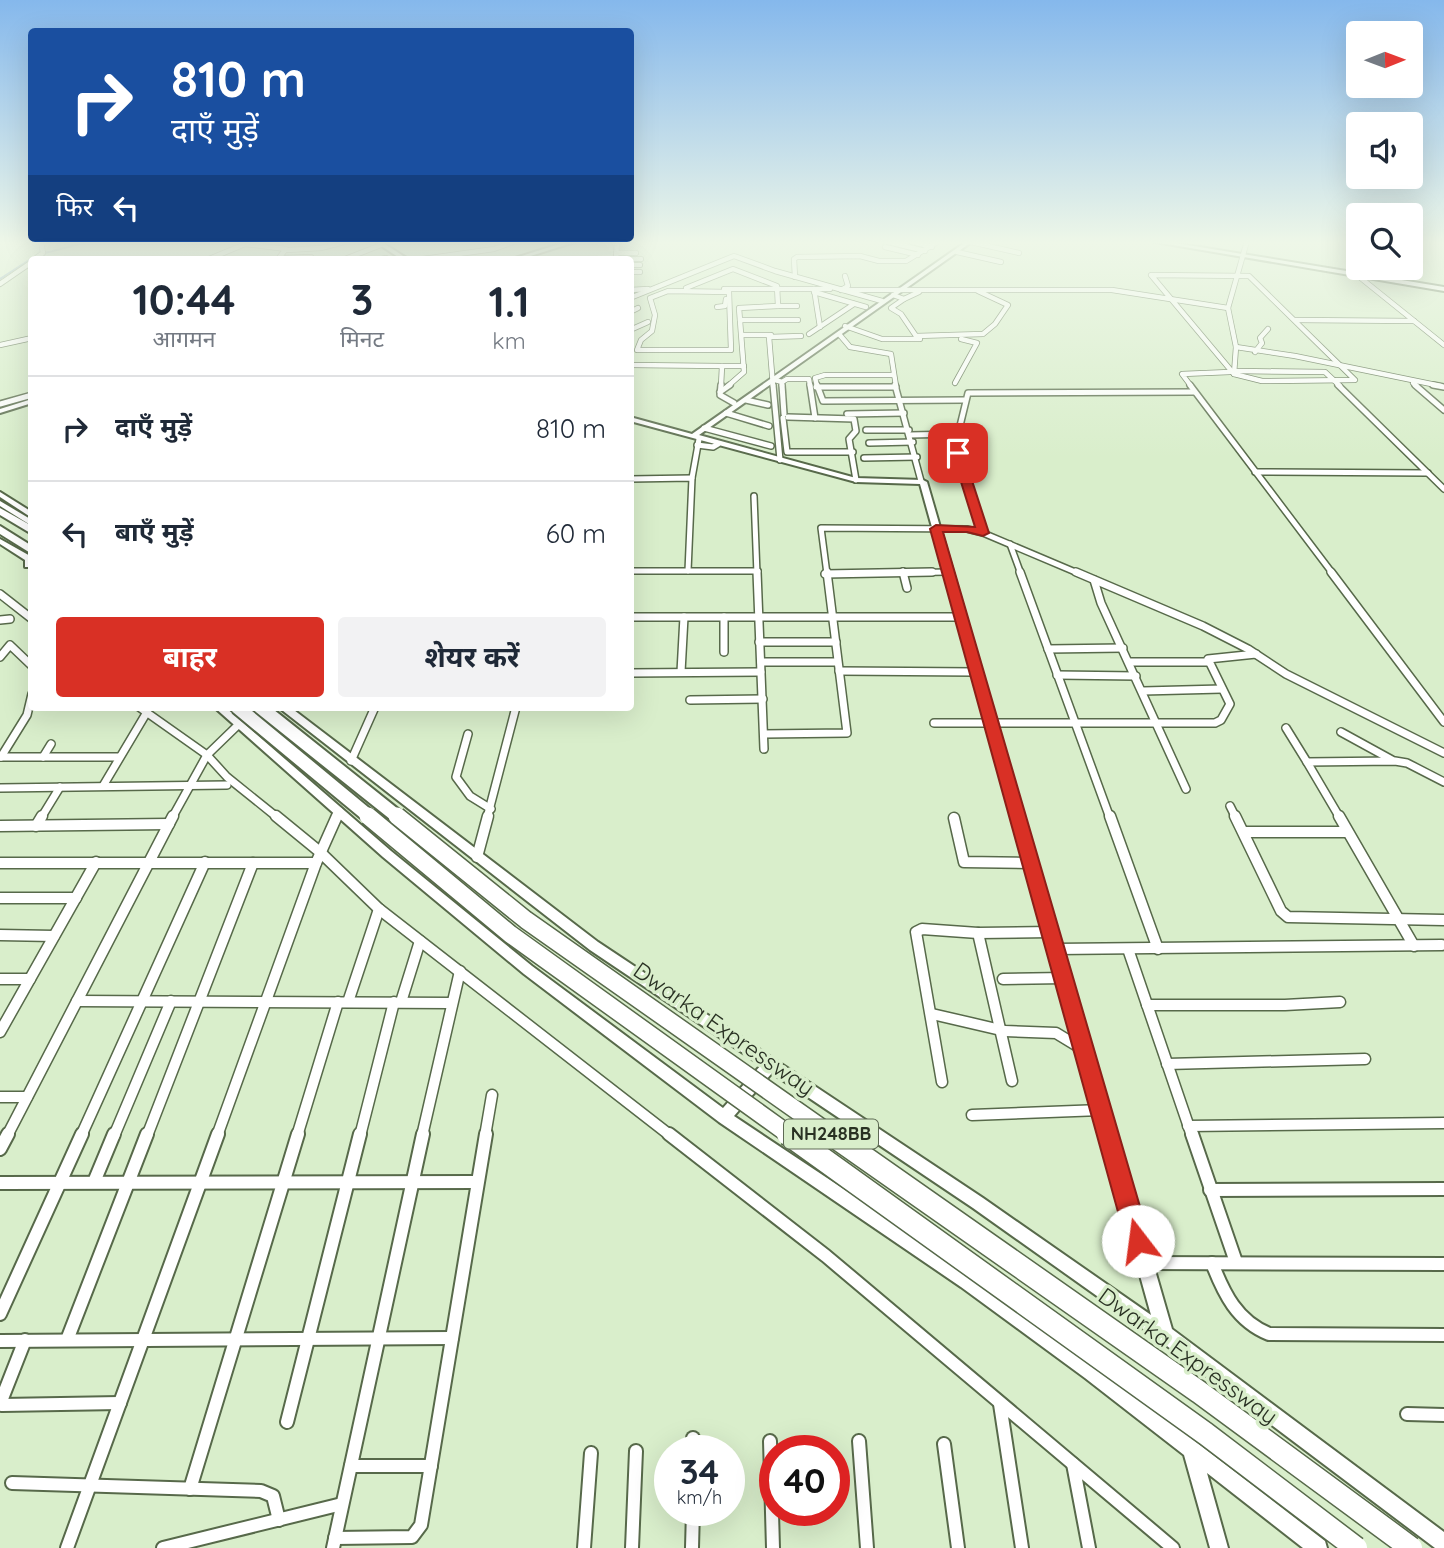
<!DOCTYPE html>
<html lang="hi">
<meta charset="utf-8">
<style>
:root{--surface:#fff;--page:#f2f2f3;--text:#1f2937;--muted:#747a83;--line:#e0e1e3;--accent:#d93025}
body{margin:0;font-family:Quicksand,"Noto Sans Devanagari",sans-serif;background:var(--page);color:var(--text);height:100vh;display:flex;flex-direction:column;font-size:26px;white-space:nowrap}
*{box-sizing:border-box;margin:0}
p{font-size:23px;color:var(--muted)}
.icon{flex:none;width:38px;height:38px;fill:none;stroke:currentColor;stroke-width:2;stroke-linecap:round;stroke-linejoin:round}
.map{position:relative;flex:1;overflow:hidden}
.drawer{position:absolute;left:28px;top:256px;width:606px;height:455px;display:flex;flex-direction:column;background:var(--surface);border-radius:7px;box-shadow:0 7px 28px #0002}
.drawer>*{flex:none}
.hud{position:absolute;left:28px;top:28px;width:606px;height:214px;border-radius:7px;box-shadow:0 7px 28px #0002;background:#1a4fa0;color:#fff;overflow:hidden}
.needle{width:46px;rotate:89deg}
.controls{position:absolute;left:1346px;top:21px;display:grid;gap:14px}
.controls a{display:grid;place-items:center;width:77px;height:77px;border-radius:7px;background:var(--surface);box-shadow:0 7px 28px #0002;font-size:35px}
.speed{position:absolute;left:654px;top:1435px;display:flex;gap:14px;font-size:35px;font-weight:700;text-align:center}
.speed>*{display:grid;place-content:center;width:91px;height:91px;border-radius:50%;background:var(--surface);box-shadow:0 7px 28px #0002;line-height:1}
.speed small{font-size:18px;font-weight:400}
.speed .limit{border:10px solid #d22;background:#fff;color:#111}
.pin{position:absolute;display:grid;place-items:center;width:60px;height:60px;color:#fff;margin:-30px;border-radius:14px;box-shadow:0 4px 10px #0006}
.me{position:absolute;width:77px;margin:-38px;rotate:345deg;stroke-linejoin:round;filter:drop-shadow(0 0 5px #0008)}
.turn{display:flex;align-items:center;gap:24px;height:147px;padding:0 28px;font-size:32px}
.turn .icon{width:91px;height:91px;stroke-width:2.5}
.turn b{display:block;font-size:49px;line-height:60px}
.then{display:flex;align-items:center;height:66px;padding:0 28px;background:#0003;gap:14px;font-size:26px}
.eta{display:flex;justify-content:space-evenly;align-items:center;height:119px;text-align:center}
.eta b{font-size:42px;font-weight:700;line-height:49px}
.primary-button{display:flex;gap:14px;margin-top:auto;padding:14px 28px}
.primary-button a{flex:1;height:80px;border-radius:7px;background:var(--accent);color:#fff;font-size:28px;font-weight:700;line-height:80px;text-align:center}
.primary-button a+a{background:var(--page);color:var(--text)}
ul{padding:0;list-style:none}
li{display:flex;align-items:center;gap:21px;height:105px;padding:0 28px;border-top:2px solid var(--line)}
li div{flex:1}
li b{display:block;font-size:26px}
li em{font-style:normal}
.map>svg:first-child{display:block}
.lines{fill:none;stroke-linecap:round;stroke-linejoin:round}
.stream{stroke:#7294b4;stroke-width:2}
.street-far4-casing{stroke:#57694a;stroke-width:6}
.street-far3-casing{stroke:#57694a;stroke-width:8}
.street-far2-casing{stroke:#57694a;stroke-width:10}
.street-far1-casing{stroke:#57694a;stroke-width:13}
.street-casing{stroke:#57694a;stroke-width:16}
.secondary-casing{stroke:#57694a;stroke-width:4}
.highway-casing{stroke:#57694a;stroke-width:4}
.street-far4{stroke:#fff;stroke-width:4.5}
.street-far3{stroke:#fff;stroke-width:5}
.street-far2{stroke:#fff;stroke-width:7}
.street-far1{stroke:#fff;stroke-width:10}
.street{stroke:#fff;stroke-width:12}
.secondary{fill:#fff;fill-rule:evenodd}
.highway{fill:#fff;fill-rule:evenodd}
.highway-bridge-far2-casing{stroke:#57694a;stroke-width:17;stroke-linecap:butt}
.highway-bridge-far1-casing{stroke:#57694a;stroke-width:20;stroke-linecap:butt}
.highway-bridge-casing{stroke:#57694a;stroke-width:25;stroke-linecap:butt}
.highway-bridge-far2{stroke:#fff;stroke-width:13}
.highway-bridge-far1{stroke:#fff;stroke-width:17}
.highway-bridge{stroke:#fff;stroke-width:22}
.route{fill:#d93025;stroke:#8d1f18;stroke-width:2}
.labels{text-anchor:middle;stroke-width:7;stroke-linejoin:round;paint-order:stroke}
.shield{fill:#d9eecb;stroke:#5e6a55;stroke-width:2}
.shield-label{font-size:18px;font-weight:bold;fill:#293123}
.near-street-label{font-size:23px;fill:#293123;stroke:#d9eecb}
</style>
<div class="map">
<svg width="1444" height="1548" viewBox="0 0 1444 1548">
<rect width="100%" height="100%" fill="#d9eecb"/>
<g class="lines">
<!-- stream -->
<g class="stream">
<path d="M45,253l46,-12"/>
<path d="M0,279l37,-24"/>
</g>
<defs>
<g id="street-far4">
<path d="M885,241l40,10"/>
<path d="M910,241l22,6"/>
<path d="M971,242l48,11"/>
<path d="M885,247l33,8"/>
<path d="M287,250l34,-2 27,-7"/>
<path d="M957,252l44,10"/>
<path d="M616,253h20"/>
<path d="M280,258l31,-1"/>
<path d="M35,259l8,-6 -2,-12"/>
<path d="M209,259l36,-15 41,5 -8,10"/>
<path d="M345,259l36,-14"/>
<path d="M382,259l4,-1"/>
<path d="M423,259l71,-10 22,-8"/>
<path d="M616,259l1,-18"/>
<path d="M630,259h11"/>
<path d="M630,265h10"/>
<path d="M630,272h10"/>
<path d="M1151,275l98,1 106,104 -93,1 -28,-7z"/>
<path d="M1357,275l87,70"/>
<path d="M795,277l-1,-18 3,-2 63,-1 19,5h27l33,-20"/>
<path d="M0,284l32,-22"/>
<path d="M686,288l47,-19 44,17 1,20 -39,2 5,64 -16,14"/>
<path d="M724,289h106"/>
<path d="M814,289l6,38"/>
<path d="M630,290l18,-1"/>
<path d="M841,290l7,-4 -3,-10"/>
<path d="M842,290h270l116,18"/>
<path d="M668,291l61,1 2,58h-94l4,-10 11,-9 3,-16 -5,-17z"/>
<path d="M814,292l52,15"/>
<path d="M893,295l11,4 15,-7"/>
<path d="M630,298l104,-42 41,15 107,30"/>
<path d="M904,299l-13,9 10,6 15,22 67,-2 12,-10 13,-19 -30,-14"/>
<path d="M778,306h19"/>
<path d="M717,307l8,-1 1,-7"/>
<path d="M630,312l8,-4"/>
<path d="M740,320h58"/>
<path d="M1295,320l119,1"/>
<path d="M845,326l37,13h38"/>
<path d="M630,330l18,-8"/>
<path d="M809,334l45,-30"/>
<path d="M839,334l11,13 41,7 5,32"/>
<path d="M742,335h29"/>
<path d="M0,345l32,-7"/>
<path d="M1236,347l59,9 146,30"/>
<path d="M1255,352l7,-9 -2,-5 8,-9"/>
<path d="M630,365l92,1 -1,20"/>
<path d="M722,366h22"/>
<path d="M1237,371l88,1 15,14"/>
<path d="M1234,374l2,-27 -8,-39 19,-67"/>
<path d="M775,380l7,2 5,-3h22l1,7"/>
<path d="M782,382v4"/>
<path d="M955,383l22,-40 -16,-4"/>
<path d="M1413,383l4,3"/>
<path d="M773,386l-4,-49 32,-1"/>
<path d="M817,386l-2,-8 10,-3h68"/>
<path d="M1191,386l-9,-12 48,-2"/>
</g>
<g id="street-far3">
<path d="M721,385l-1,10 14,8"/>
<path d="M773,385l7,75"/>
<path d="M782,385l2,29"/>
<path d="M810,385l5,33"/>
<path d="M817,385l6,16 141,-1"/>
<path d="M895,385l26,96"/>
<path d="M1190,385l143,189"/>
<path d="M1338,385l106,104"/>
<path d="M1415,385l29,25"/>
<path d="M1433,385l11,2"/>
<path d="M816,387h80"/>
<path d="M720,392l10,-7"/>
<path d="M746,400l22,5"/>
<path d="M0,404l32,-9"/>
<path d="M726,413l43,13"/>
<path d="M847,414l57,-1"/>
<path d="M788,417l66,2 2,12 -7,8 7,41"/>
<path d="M783,418l4,34h66"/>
<path d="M704,428l67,18"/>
<path d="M866,430h43"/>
<path d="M910,435l48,-1"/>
<path d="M869,443l44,-1"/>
<path d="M697,445l16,2 5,-3"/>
<path d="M864,458l53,-1"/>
<path d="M1255,472l173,1"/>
<path d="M692,478l7,-39"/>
<path d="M630,479l62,-1 -4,93"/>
<path d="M754,496l3,78"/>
<path d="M983,533l-25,-74v-25l10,-41 226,-1"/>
<path d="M1010,544l11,30"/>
<path d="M630,571h128"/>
<path d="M903,571l1,3"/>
<path d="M825,574l123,-2"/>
<path d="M827,574l-6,-46 146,1 16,4 97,41"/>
</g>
<g id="street-far2">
<path d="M757,572l7,177"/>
<path d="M903,572l4,16"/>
<path d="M1020,572l90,246"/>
<path d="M1076,572l127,54 45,23 38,25 158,79"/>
<path d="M1331,572l113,150"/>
<path d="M825,574l107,-2"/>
<path d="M1094,580l7,23 85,186"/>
<path d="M0,594l32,25"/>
<path d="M630,617h331"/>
<path d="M724,617v35"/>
<path d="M0,620l10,-1"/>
<path d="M759,642h77"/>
<path d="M1048,649l75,-1"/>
<path d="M0,657l10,-12 22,21"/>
<path d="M761,662h76"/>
<path d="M1130,662h78"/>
<path d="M839,671l137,1"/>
<path d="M681,672l3,-55"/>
<path d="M630,673l131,-1"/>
<path d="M1057,675l79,1"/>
<path d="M1143,691l79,-2"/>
<path d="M690,700l73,-1"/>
<path d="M139,707l68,48 20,22 51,41"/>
<path d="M934,723h281l6,-3 9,-16 -22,-45 48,-5"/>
<path d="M1286,728l21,34"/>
<path d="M1341,732l51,28"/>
<path d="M468,734l-12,43 14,19 21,13"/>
<path d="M764,734l83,-1 -20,-161"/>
<path d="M0,757h119"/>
<path d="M1,757l26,-42 5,-21"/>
<path d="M43,757l8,-13"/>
<path d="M351,761l24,-54"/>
<path d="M103,786l44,-74"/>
<path d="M0,788l227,-3"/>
<path d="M1230,806l6,12"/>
<path d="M41,818l19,-31"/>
<path d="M172,818l35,-63 31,-30"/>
<path d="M336,818l3,-7"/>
<path d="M487,818l29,-111"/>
<path d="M1340,818l-33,-56 88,-1 12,2 37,19"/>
</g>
<g id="street-far1">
<path d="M276,816l44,36 59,57 292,227"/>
<path d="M1110,816l48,133"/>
<path d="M1235,816l46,95 7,6 156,3"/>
<path d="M1339,816l75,130"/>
<path d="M954,818l10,44 67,1"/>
<path d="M0,826l169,-2"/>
<path d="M36,826l6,-10"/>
<path d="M1244,832h103"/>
<path d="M477,857l11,-41"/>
<path d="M0,863h316"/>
<path d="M0,898h76"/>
<path d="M978,933l34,148"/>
<path d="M0,935l54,1"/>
<path d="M1056,949l386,-4"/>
<path d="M1128,949l64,187"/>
<path d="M0,979h30"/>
<path d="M1003,979l62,-1"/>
<path d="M77,1001l374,2"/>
<path d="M348,1002l31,-93"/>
<path d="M401,1002l19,-61"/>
<path d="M1147,1005h138l55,-3"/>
<path d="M932,1014l73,17 51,2 28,17"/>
<path d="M0,1032l96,-170"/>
<path d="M1167,1064l198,-5"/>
<path d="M942,1082l-26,-150 6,-3 56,4 73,-1"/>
<path d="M0,1097h27"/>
<path d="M972,1115l129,-5"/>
<path d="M1188,1126l256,-3"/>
<path d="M7,1136l166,-320"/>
<path d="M81,1136l124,-274"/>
<path d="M114,1136l57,-135"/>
<path d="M147,1136l106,-273"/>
<path d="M217,1136l99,-273 21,-47"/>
<path d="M297,1136l41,-134"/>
<path d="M360,1136l34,-134"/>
<path d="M422,1136l38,-165"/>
<path d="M485,1136l7,-41"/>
</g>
<g id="street">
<path d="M669,1134l157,122 347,292"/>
<path d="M1192,1134l44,128"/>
<path d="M0,1149l8,-15"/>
<path d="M94,1182l20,-48"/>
<path d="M0,1183l476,-1"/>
<path d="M1210,1190l234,-1"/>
<path d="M1144,1263l300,1"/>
<path d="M1212,1263c12,31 25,58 57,71l175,1"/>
<path d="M0,1314l82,-180"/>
<path d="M25,1340l-24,61 1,4 118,-2"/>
<path d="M67,1340l80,-206"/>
<path d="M0,1341l452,-3"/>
<path d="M1000,1404l22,144"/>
<path d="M1407,1414l37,1"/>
<path d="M287,1422l73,-288"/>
<path d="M693,1438v13"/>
<path d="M770,1441l3,107"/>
<path d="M859,1441l8,107"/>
<path d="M944,1444l14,104"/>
<path d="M1073,1464l16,84"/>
<path d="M351,1466h80"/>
<path d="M12,1483l249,8 12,5 6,24"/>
<path d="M190,1489l108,-355"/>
<path d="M335,1538l77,-1 9,-12 65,-391"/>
<path d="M67,1548l151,-414"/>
<path d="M163,1548l179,-44"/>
<path d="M333,1548l90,-414"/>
<path d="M584,1548l7,-95"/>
<path d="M632,1548l4,-97"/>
<path d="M692,1548l1,-38"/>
</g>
<g id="secondary">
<path d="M374,241h6l28,18h-7z"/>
<path d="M569,241h9l-57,18h-9z"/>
<path d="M967,241h6l-274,194 157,43 67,2 4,2 245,847 272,203v16h-9l-276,-208 -186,-132 -201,-135 -38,43 239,159 124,91 228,175 2,7h-24l-96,-75 21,75h-18l-26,-93 -99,-77 -124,-91 -242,-165 -195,-148 -141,-117 -169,-150h11l166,144 141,115 191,142 38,-43 -171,-115 -312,-243h12l308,235 385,256 168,117 -231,-831 -64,-2 -226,-61v-4l62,17z"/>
<path d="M1149,241h14l281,46v4z"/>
<path d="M32,399v4l-32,10v-4z"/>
<path d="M0,492l32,20v6l-32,-21z"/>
<path d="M0,501l32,19v6l-32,-20z"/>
<path d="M0,539l32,18 -1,10h-6v-7l-25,-16z"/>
</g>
<g id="highway">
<path d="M0,508l32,18v8l-32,-19z"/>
<path d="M0,526l32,20v8l-32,-20z"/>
</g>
</defs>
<!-- street-far4 casing -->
<use href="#street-far4" class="street-far4-casing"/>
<!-- street-far3 casing -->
<use href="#street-far3" class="street-far3-casing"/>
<!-- street-far2 casing -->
<use href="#street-far2" class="street-far2-casing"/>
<!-- street-far1 casing -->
<use href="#street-far1" class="street-far1-casing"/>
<!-- street casing -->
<use href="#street" class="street-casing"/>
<!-- secondary casing -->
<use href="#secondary" class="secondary-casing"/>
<!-- highway casing -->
<use href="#highway" class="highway-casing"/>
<!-- street-far4 -->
<use href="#street-far4" class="street-far4"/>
<!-- street-far3 -->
<use href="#street-far3" class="street-far3"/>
<!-- street-far2 -->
<use href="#street-far2" class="street-far2"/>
<!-- street-far1 -->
<use href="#street-far1" class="street-far1"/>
<!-- street -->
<use href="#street" class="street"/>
<!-- secondary -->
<use href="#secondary" class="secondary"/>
<!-- highway -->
<use href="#highway" class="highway"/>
<defs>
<g id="highway-bridge-far2">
<path d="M237,707l134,111"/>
<path d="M260,707l139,111"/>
</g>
<g id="highway-bridge-far1">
<path d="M368,816l142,118 281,202"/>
<path d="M397,816l129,104 307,216"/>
</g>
<g id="highway-bridge">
<path d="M788,1134l418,300 150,114"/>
<path d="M831,1134l368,258 212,156"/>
</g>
</defs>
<!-- highway-bridge-far2 casing -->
<use href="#highway-bridge-far2" class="highway-bridge-far2-casing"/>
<!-- highway-bridge-far1 casing -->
<use href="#highway-bridge-far1" class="highway-bridge-far1-casing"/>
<!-- highway-bridge casing -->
<use href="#highway-bridge" class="highway-bridge-casing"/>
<!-- highway-bridge-far2 -->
<use href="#highway-bridge-far2" class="highway-bridge-far2"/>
<!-- highway-bridge-far1 -->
<use href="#highway-bridge-far1" class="highway-bridge-far1"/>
<!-- highway-bridge -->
<use href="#highway-bridge" class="highway-bridge"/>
</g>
<!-- sky -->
<linearGradient id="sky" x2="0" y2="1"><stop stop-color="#85b8ec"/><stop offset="0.53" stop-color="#eef7e8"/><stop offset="1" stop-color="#eef7e8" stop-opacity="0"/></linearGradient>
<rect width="1444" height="458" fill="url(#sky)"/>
<!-- route -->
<path class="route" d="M958,449l5,4 26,80 -6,3 -16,-4h-24l207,709 -4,8 -8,4 -8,-4 -4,-8 -196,-712 6,-4 39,2 -23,-74z"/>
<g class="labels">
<!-- shield labels -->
<rect class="shield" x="784" y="1119.5" width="94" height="29" rx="5"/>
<g class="shield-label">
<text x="831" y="1140">NH248BB</text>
</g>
<!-- near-street labels -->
<g class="near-street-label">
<text transform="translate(724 1029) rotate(35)" y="8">Dwarka Expressway</text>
<text transform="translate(1188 1356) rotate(36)" y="8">Dwarka Expressway</text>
</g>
</g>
</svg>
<div class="controls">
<a><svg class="needle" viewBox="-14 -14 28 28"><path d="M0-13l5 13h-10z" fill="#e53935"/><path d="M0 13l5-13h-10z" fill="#747a83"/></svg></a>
<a><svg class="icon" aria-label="sound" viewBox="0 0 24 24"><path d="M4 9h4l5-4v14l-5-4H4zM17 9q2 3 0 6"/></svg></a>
<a><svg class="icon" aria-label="search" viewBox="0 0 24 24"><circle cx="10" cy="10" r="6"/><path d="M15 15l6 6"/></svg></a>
</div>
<div class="speed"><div>34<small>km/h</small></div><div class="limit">40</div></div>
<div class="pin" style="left:958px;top:453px;background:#d93025"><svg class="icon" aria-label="arrive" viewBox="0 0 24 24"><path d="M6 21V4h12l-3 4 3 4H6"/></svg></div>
<svg class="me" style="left:1138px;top:1241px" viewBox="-20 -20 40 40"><circle r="19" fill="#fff"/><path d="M0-13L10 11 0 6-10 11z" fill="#d93025"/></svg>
<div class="hud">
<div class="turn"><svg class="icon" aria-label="right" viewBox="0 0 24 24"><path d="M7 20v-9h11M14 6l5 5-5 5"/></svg><div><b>810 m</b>दाएँ मुड़ें</div></div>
<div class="then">फिर<svg class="icon" aria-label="left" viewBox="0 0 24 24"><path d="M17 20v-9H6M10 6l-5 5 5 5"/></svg></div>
</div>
<section class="drawer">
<div class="eta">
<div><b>10:44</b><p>आगमन</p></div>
<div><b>3</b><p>मिनट</p></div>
<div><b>1.1</b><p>km</p></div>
</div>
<ul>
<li><svg class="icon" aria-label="right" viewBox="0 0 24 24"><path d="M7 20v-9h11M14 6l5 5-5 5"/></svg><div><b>दाएँ मुड़ें</b></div><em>810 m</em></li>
<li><svg class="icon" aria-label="left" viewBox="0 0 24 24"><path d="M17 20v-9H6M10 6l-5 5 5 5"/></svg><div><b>बाएँ मुड़ें</b></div><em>60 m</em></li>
</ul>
<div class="primary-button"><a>बाहर</a><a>शेयर करें</a></div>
</section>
</div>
